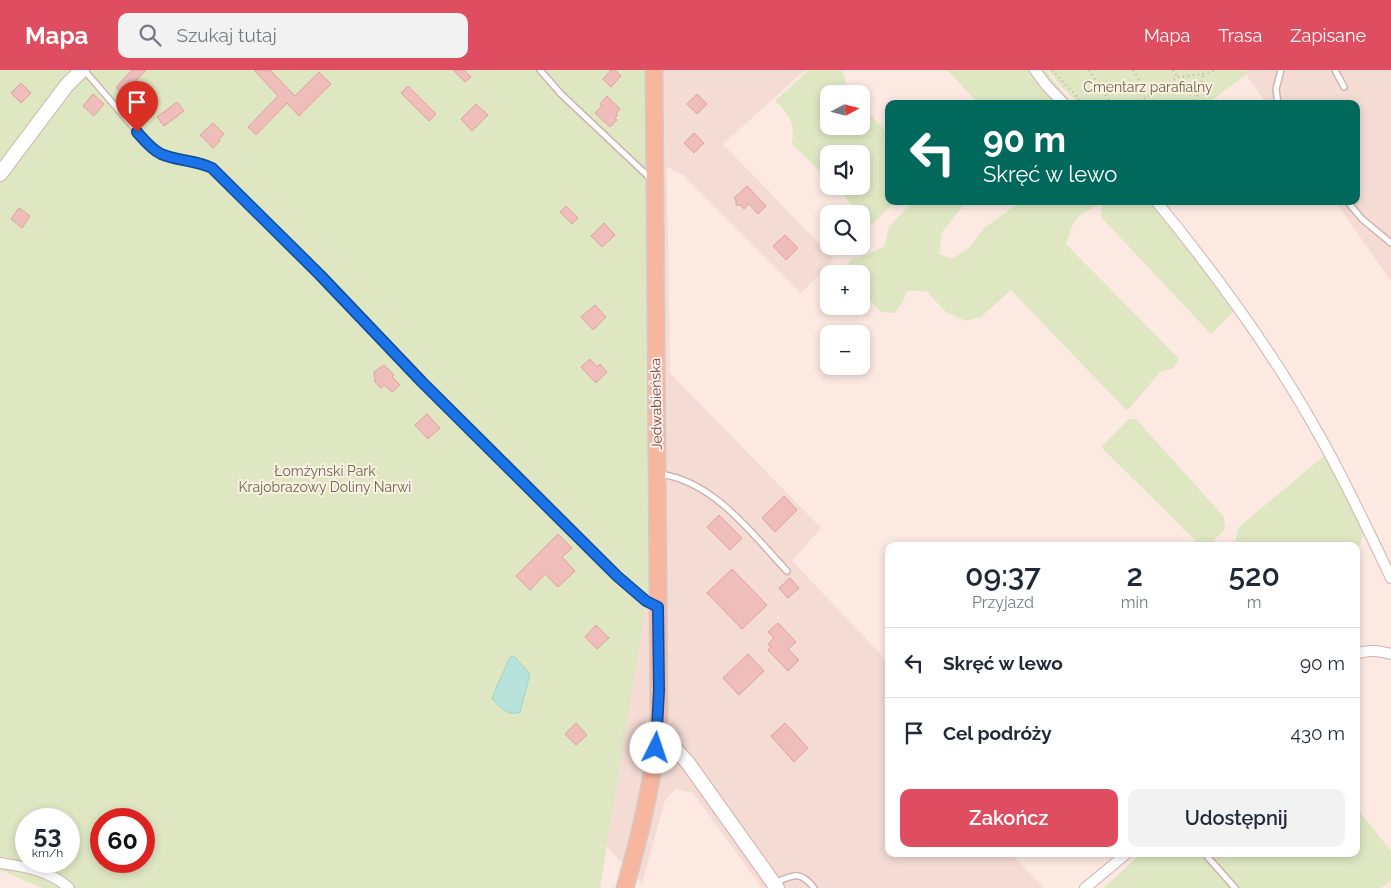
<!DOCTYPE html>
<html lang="pl">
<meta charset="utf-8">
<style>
:root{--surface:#fff;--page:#f2f2f3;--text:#1f2937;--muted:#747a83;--line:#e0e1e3;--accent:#df4d60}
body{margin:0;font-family:Raleway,sans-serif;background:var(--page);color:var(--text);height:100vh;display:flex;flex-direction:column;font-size:19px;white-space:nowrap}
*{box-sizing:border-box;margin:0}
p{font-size:16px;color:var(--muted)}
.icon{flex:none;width:28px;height:28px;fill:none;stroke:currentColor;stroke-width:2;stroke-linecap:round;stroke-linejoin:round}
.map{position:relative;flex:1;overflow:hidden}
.drawer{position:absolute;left:885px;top:472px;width:475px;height:315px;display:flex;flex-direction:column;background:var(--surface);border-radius:10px;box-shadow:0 2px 8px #0003}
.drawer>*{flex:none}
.guide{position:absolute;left:885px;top:30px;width:475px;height:105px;border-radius:10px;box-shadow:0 2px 8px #0003;background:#00695c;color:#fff;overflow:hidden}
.needle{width:32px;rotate:83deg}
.buttons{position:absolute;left:820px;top:15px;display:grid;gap:10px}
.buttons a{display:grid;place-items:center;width:50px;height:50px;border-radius:10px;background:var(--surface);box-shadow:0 2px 8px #0003;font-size:25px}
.speed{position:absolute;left:15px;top:738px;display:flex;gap:10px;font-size:25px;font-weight:700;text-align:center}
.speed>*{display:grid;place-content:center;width:65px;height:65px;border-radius:50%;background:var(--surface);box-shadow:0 2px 8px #0003;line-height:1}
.speed small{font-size:12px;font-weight:400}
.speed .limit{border:8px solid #d22;background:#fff;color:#111}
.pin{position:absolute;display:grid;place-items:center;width:42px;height:42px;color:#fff;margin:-51px -21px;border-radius:50% 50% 50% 0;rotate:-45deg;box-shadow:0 0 5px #0007}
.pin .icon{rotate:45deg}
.me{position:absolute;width:55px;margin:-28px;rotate:4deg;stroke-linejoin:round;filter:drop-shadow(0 0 4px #0008)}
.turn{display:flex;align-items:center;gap:18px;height:105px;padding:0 15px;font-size:22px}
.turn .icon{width:65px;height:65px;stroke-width:2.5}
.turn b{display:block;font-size:35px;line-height:42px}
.eta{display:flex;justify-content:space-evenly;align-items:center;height:85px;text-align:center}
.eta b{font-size:30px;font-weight:600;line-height:35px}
.button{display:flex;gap:10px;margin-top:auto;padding:10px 15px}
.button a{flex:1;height:58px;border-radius:10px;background:var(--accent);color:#fff;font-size:20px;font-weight:600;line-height:58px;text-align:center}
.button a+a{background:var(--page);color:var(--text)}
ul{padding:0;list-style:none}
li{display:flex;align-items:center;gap:15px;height:70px;padding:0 15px;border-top:1px solid var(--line)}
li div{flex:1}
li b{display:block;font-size:19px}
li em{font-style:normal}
header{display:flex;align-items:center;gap:30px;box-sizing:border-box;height:70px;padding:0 25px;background:var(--accent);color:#fff}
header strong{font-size:24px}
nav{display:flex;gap:28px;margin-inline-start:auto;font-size:18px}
.search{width:350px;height:45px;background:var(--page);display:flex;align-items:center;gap:12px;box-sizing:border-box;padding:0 18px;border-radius:10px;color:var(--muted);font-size:19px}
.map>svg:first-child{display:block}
.residential{fill:#f4dbd4}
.green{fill:#dee7c2;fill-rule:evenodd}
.water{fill:#b8e3da;stroke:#9fd4ca}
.building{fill:#efbebb;stroke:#e19f9d}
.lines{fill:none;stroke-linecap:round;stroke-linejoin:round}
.lane-casing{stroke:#d0b3af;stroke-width:8}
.street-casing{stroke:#d0b3af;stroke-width:12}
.secondary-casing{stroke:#d2b0ac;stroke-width:16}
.primary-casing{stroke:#d4c9c9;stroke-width:19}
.path{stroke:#d3a19f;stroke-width:2;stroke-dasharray:1 4;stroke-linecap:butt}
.lane{stroke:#fff;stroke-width:5}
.street{stroke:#fff;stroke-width:10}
.secondary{stroke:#fff;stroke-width:14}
.primary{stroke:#f7b69e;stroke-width:16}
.route-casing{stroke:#114b97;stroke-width:12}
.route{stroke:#1a73e8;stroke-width:9}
.labels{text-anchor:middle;stroke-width:4;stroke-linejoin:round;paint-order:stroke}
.park-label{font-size:14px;fill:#607140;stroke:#feeee8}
.street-label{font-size:14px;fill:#714a4a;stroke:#feeee8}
</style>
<header>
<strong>Mapa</strong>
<div class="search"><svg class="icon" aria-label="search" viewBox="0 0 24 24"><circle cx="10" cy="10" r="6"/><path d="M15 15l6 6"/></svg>Szukaj tutaj</div>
<nav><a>Mapa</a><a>Trasa</a><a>Zapisane</a></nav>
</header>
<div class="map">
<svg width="1391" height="818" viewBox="0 0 1391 818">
<rect width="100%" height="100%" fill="#fbe9e2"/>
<!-- residential -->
<g class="residential">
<path d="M0,0h805l-82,74 111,115 -33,34 -118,-118 -16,-8 3,206 151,155 -29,33 97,102v191h122l33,34h-282l-69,-95 -17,-4 -11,11 -23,84 -395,-419z"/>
<path d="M1243,0h148v211l-56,-80h21v-97h-89z"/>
</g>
<!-- green -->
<g class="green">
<path d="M0,0h649l2,506 -51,312h-558l-42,-18zM26,749h43v42h-43zM101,749h43v42h-43z"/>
<path d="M809,0h32c4,7 6,19 10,24h-22v32h32v-21l28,30v66h6l-23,24 -38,-39h27v-32h-32v26l-37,-36c3,-22 -2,-29 -17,-43z"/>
<path d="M947,0h98l25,31 -2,3h-89z"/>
<path d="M1049,0h194l4,4 -40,30h-127l-19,-18z"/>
<path d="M913,131h54l-25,31 -3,22 13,5 18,-12 14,-19 38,-27h130l84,108 -25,25 -110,-117 1,-14c-25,12 -28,14 -36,41l113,115 -5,9 -14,4 -33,39 -116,-121 -29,26 -16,5 -20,-9 -20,-21h-19l-4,10 -8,12 -14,-1 -20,-21v-17h-15l4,-14 16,-5 19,-9 4,-19z"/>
<path d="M1129,349h7l88,98 1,12 -15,15 -9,2 -100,-99z"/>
<path d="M1324,386c9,16 40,62 39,77 0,7 -3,12 -7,18v-5h-115l-6,-6 4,-13z"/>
<path d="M1356,737l35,44v29l-10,8h-277l36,-34h216z"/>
</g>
<!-- water -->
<path class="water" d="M510,587h5l15,17 -10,38c-12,5 -19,-5 -28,-13l2,-6z"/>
<!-- building -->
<g class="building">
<path d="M132,0h14l-15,16 16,16 -7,6 -15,-16 -3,2 -6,-7z"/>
<path d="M254,0h16l25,26 24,-24 12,12 -32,32 -12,-13 -31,32 -8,-8 30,-31z"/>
<path d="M453,0h11l7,7 -6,5z"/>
<path d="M611,0h4l6,6 -10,11 -8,-8z"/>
<path d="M21,13l10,10 -10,10 -10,-10z"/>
<path d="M408,16l28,28 -7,7 -28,-28z"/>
<path d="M93,24l11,10 -10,12 -11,-10z"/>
<path d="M697,24l10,10 -10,10 -10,-10z"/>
<path d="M607,26l13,13 -4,4 2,2 -3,3 2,2 -7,7 -15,-14 7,-7 -2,-2z"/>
<path d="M177,32l7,9 -20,15 -7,-9z"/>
<path d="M476,34l12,11 -16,16 -11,-12z"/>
<path d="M213,53l11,11 -5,5 1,2 -7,7 -13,-13z"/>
<path d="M694,63l10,10 -10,10 -10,-10z"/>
<path d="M747,116l19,20 -8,8 -9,-10 -5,5 -3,-4h-5v-5l-2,-2z"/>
<path d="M566,136l12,12 -6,6 -12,-12z"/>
<path d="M19,138l11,8 -8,12 -11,-9z"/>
<path d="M604,153l11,12 -13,12 -11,-11z"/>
<path d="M785,165l13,13 -12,12 -13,-14z"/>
<path d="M595,235l11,12 -13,13 -12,-13z"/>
<path d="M590,289l7,8 3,-3 7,8 -11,11 -15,-16z"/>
<path d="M384,295l10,10 -2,2 8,8 -8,7 -8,-7 -3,3 -6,-6 -1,-10z"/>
<path d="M427,344l13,14 -12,11 -13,-14z"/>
<path d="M784,426l13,14 -22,22 -13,-14z"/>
<path d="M719,445l23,23 -12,12 -23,-23z"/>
<path d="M558,464l14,14 -10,9 13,14 -17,16 -13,-13 -15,16 -14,-14z"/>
<path d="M732,499l35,36 -25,24 -35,-36z"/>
<path d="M790,508l9,10 -11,10 -9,-10z"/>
<path d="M778,553l18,19 -8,7 11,11 -11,11 -20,-21 3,-3 -3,-3 6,-6 -6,-6z"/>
<path d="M596,555l13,13 -12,11 -12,-12z"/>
<path d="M748,584l16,17 -25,24 -16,-17z"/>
<path d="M576,653l11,12 -11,10 -11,-11z"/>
<path d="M785,653l23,25 -14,14 -23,-26z"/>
</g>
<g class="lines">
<defs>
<g id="lane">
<path d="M84,0l65,75 12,9 43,10 8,4 108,107 102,107 209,207 14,12 11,5"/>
<path d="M540,0l21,24 90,85"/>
<path d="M1335,0l9,17"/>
<path d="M1278,34l-2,-15 5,-19"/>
<path d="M1347,131l15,18 29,24"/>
<path d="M660,404c55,8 91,59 127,97"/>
<path d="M1205,784l30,34"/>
<path d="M774,813c19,-8 26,-13 40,5"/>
</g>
<g id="street">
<path d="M1035,0l11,15 18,19"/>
<path d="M1156,131c60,73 116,150 162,232 27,47 50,97 73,145"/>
<path d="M1356,584c12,-5 23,-3 35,0"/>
<path d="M0,793c26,4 49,7 69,25"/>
<path d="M1085,818l41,-34"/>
</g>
<g id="secondary">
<path d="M0,104l67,-89 15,-15"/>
<path d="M657,668c13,4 22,15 31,25l89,125"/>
</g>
<path id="primary" d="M625,818c16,-57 30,-113 34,-173l-5,-645"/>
</defs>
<!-- lane casing -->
<use href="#lane" class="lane-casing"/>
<!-- street casing -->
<use href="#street" class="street-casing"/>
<!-- secondary casing -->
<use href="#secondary" class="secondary-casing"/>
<!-- primary casing -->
<use href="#primary" class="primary-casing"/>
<!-- path -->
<g class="path">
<path d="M1052,0l32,34"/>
<path d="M1089,0l23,34"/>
<path d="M1133,0l21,34"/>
<path d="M1173,0l4,6"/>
<path d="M1136,34l42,-27 25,-3 13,-4"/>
<path d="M1191,34c9,-8 10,-19 12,-30"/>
</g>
<!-- lane -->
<use href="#lane" class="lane"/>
<!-- street -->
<use href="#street" class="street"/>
<!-- secondary -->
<use href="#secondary" class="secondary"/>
<!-- primary -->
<use href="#primary" class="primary"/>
</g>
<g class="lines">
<defs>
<path id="route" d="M137,62c7,8 14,17 24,22 16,7 35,6 51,14l108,107 102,107 195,194 29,25 12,6 1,83 -3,58"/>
</defs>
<!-- route casing -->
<use href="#route" class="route-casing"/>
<!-- route -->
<use href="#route" class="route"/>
</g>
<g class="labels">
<!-- park labels -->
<g class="park-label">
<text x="1148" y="22">Cmentarz parafialny</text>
<text x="325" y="406">Łomżyński Park<tspan x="325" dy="16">Krajobrazowy Doliny Narwi</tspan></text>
</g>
<!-- street labels -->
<g class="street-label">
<text transform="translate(656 334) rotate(-91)" y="5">Jedwabieńska</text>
</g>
</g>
</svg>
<div class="buttons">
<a><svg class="needle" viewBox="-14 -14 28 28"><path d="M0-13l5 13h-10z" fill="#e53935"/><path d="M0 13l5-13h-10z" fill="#747a83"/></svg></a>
<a><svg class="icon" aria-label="sound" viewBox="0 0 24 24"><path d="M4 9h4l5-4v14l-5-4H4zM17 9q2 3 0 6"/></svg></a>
<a><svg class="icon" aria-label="search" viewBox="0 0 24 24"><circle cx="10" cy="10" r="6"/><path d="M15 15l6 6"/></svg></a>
<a>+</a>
<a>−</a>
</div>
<div class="speed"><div>53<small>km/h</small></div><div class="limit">60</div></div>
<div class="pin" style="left:137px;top:62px;background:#d93025"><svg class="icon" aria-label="arrive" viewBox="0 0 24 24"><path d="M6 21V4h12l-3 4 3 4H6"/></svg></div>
<svg class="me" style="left:656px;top:678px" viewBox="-20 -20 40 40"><circle r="19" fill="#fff"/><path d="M0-13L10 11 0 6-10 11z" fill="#1a73e8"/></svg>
<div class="guide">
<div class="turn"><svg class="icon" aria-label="left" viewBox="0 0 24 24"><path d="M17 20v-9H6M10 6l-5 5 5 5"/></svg><div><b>90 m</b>Skręć w lewo</div></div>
</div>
<section class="drawer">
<div class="eta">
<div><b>09:37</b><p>Przyjazd</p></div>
<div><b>2</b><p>min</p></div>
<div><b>520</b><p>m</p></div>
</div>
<ul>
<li><svg class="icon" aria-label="left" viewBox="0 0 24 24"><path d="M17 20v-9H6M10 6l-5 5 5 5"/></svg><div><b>Skręć w lewo</b></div><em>90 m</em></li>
<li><svg class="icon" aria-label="arrive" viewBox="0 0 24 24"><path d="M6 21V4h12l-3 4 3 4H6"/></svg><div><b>Cel podróży</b></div><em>430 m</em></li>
</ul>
<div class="button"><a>Zakończ</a><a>Udostępnij</a></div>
</section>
</div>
